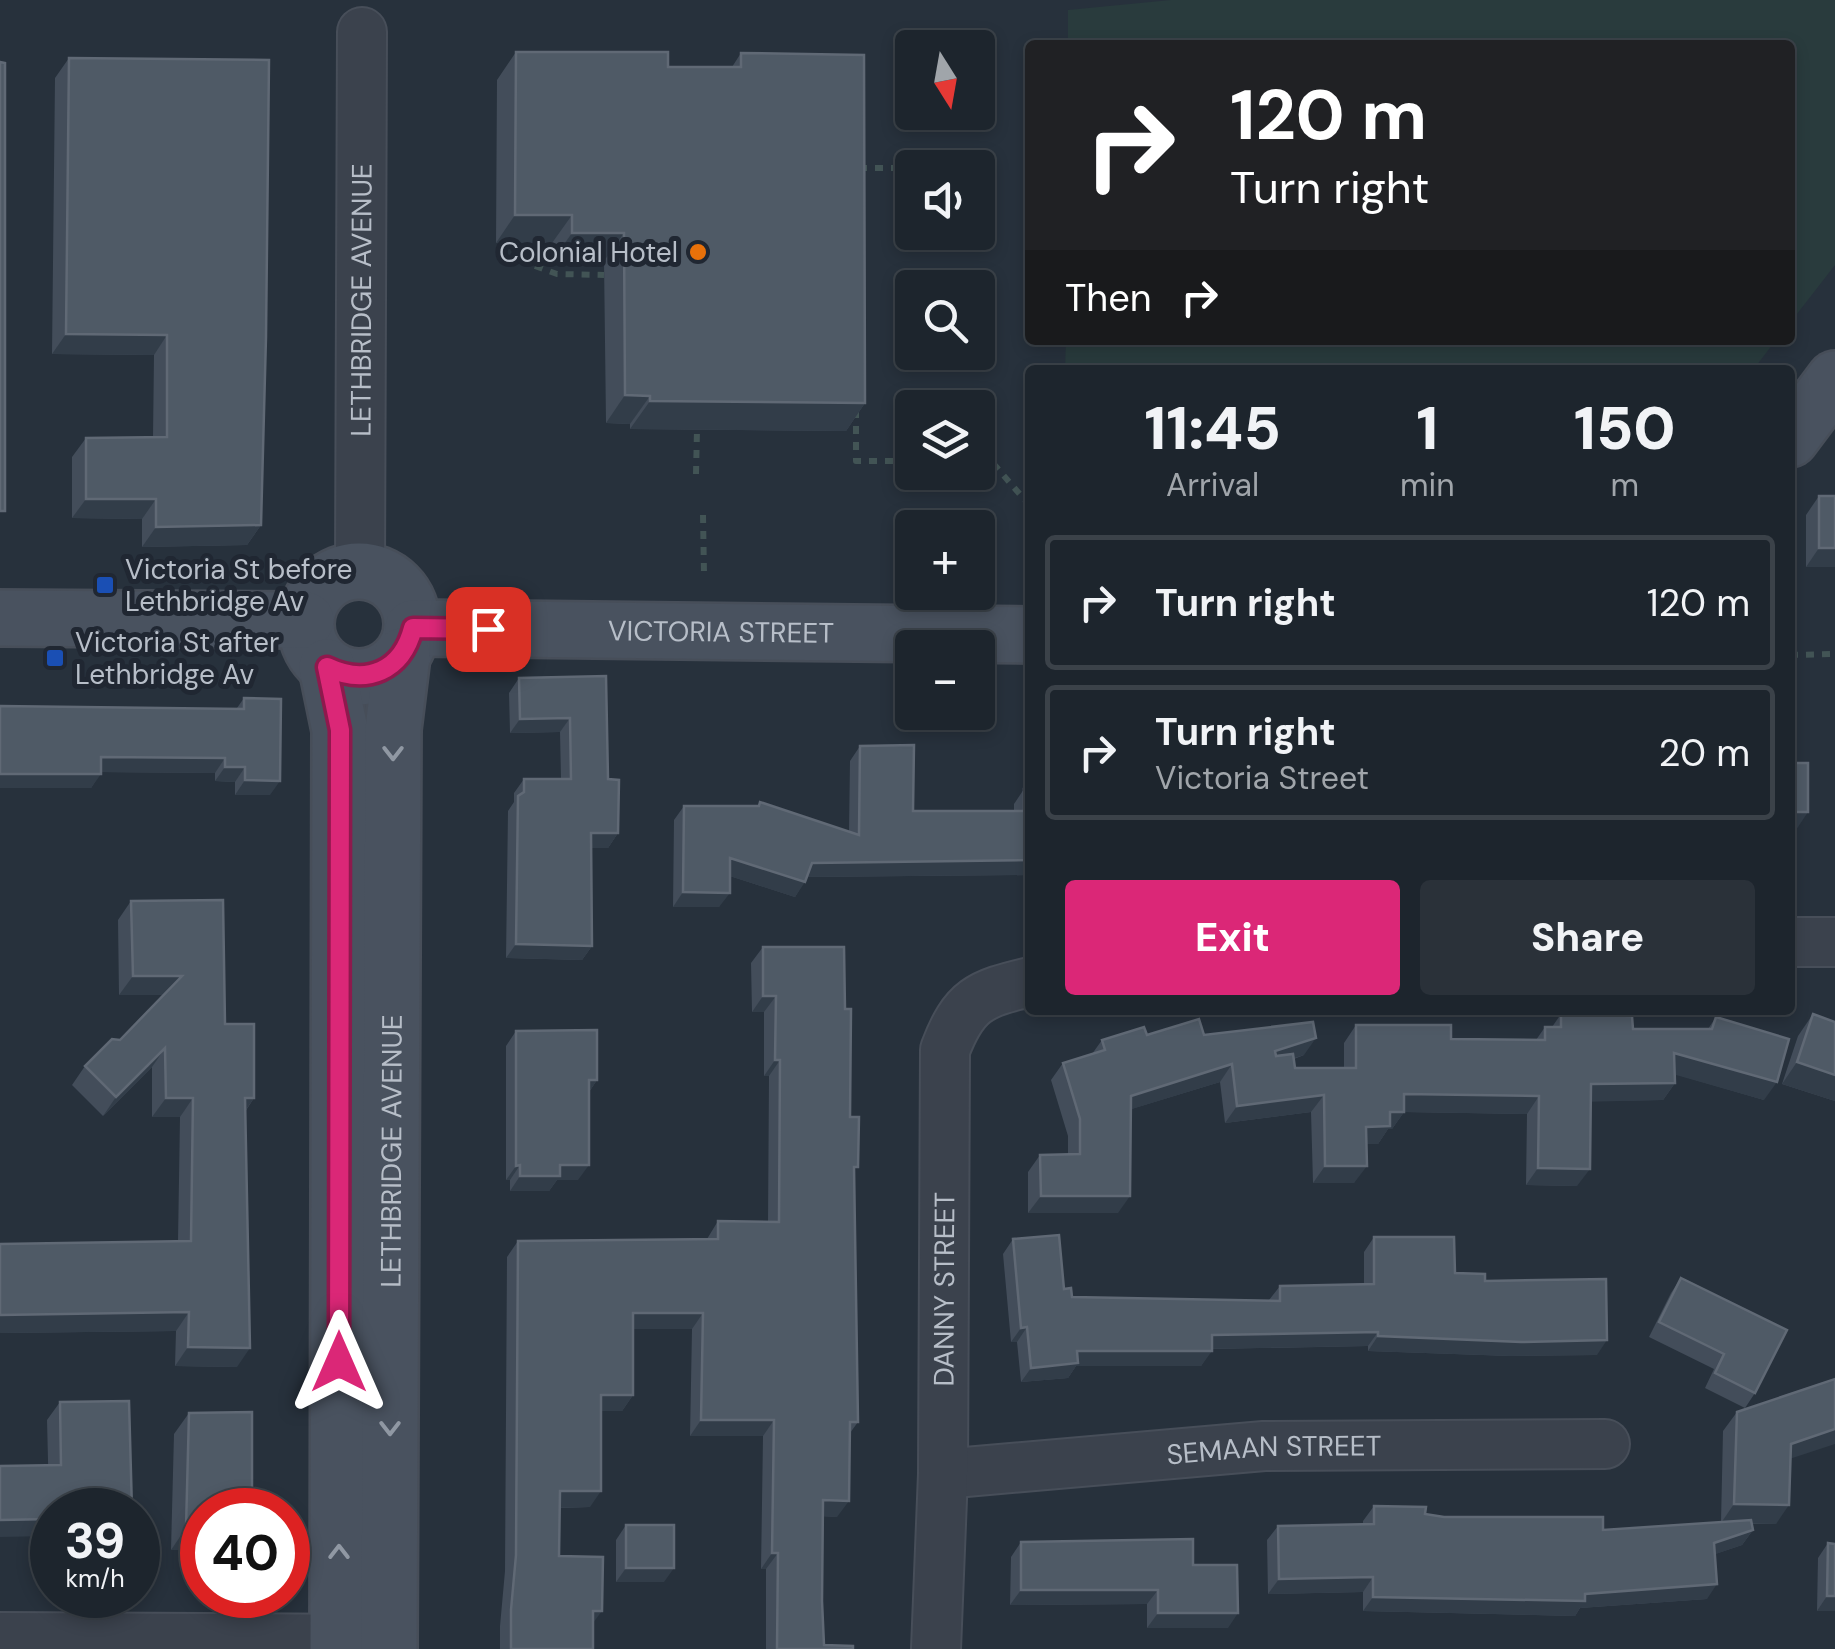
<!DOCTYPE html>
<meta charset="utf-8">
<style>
:root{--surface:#1d252d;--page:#2a3139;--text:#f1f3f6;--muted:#a0a5aa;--line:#3b4249;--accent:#db2777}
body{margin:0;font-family:"DM Sans",sans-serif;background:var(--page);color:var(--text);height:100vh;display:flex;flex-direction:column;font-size:38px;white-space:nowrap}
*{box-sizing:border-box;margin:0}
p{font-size:32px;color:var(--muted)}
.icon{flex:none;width:55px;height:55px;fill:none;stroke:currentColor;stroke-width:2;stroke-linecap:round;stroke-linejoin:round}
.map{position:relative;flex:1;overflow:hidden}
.drawer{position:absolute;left:1025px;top:365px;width:770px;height:650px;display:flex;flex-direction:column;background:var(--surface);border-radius:10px;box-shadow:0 5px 15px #0003,0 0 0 2px var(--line)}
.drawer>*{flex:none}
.top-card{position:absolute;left:1025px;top:40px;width:770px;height:305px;border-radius:10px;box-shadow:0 5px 15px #0003,0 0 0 2px var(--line);background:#202124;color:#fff;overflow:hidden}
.needle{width:65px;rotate:169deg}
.tools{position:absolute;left:895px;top:30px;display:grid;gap:20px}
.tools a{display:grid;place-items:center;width:100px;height:100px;border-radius:10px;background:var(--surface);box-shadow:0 5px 15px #0003,0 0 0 2px var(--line);font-size:50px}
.speed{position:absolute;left:30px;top:1488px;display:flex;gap:20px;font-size:50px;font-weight:700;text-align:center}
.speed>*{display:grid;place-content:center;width:130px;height:130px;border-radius:50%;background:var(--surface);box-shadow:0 5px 15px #0003,0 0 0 2px var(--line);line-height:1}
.speed small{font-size:25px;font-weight:400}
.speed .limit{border:15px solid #d22;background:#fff;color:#111}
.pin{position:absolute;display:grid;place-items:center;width:85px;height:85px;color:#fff;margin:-42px;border-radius:20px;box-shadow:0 5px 15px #0006}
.me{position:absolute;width:110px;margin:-55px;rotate:0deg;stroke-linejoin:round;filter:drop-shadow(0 0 8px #0008)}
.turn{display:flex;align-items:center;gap:35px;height:210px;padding:0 40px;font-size:45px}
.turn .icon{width:130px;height:130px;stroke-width:2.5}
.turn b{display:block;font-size:70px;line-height:85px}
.then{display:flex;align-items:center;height:95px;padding:0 40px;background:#0003;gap:20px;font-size:38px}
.eta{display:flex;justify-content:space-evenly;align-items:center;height:170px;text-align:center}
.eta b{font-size:60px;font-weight:800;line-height:70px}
.cta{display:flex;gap:20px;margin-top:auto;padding:20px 40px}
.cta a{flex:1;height:115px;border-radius:10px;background:var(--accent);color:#fff;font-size:40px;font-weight:800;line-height:115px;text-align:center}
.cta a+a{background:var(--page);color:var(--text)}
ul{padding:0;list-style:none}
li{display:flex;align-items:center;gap:30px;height:135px;margin:0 20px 15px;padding:0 20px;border:5px solid var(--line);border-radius:10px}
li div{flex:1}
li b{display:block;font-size:38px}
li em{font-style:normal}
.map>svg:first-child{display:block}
.green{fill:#293b3d}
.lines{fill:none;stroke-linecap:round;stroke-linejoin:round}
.street-casing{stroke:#474e59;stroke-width:52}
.secondary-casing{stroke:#474e59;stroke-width:60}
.path{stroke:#425455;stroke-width:6;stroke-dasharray:8 8;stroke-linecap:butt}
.street{stroke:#3b424d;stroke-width:48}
.secondary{stroke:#49525f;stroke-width:55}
.wall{fill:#434d5a}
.shaded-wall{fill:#323d49}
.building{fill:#4f5a66;stroke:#606975;stroke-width:2.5}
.oneway{stroke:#9098a3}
.route-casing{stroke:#8e194d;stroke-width:25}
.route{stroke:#db2777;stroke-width:18}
.food-dot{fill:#e8710a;stroke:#202732;stroke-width:4}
.transit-dot{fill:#1a4fb4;stroke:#202732;stroke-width:4}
.labels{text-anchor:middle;stroke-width:10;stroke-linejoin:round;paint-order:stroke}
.poi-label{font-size:28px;fill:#b7bec8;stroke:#202732;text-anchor:start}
.street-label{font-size:28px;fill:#b7bec8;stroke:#202732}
</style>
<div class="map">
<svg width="1835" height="1649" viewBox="0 0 1835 1649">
<rect width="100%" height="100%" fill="#27313c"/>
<!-- green -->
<g class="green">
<path d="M1171,0h664v265l-45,58v-278h-722v-35z"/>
<path d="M1066,340h710l-23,30h-688z"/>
</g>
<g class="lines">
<defs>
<g id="street">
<path id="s1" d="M360,570l2,-538"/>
<path d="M1790,942h45"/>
<path id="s2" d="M943,1474l321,-28 341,-2"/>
<path d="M0,1637l376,2"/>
<path id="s3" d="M936,1649l7,-175 2,-424c19,-50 34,-56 85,-68"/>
</g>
<g id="secondary">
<path d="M1790,439l45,-60"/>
<circle cx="359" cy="624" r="53"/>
<path d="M0,618l306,2"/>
<path id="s4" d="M413,628l617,7"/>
<path d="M327,667l13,63 -2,919"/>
<path id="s5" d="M389,1649l4,-920 9,-73"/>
</g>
</defs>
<!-- street casing -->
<use href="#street" class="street-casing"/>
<!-- secondary casing -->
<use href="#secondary" class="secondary-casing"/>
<!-- path -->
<g class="path">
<path d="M859,168h53"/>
<path d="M535,266l22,8 47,1"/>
<path d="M856,410v51h56"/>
<path d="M978,462h14l38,44"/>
<path d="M696,474l1,-44"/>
<path d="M703,515l1,59"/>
<path d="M1790,655l45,-1"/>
</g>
<!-- street -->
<use href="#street" class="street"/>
<!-- secondary -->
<use href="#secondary" class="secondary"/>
</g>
<!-- wall -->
<g class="wall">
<path d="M516,52l152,15h64l9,-14 124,350 -19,28 -216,-2v-5l-24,-1 -2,-162h-52v-18h-56l1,-163z"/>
<path d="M69,58l192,467 -14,20 -105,2v-28l-70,-1v-61l14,-19 67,-1 1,-82 -102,-1 3,-276z"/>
<path d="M1819,496l16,71h-29v-52z"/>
<path d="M606,676l2,103 10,54 -10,15h-17l1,98 -10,14 -76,-2 2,-147 6,-9v-9l10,-14h37l-1,-47 -50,1 -1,-40 10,-15z"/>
<path d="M244,698l26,97h-35v-13l-20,-1v-8l-114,-1 -10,16h-91l237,-80z"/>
<path d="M860,746l53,65h101v-7l10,-15h6v86l-223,2 -12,20 -65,-21 -11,31h-46l1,-87 10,-14h73l3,-4 89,30 1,-71z"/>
<path d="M131,901l94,123 29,74 -9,14 -8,255 -62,-1 1,-35 -176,2v-89l178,-3 2,-124h-28v-50l-49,49 -31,-31 13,-19 35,-26 44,-45h-45l-1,-75z"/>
<path d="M763,947l82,62 9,164 4,249 -8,11 -13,84 -14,-1 -1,85 2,44 29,4h-87v-80h-5l2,-133h-73l2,-107h-59v66l-11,16h-21l-11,96 -30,1 -1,48 34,67v26h-93v-23l5,-55 2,-314 11,-16 189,-2 11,-18 50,1 1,-146h-5v-64h-12l-1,-49z"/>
<path d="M1561,1014l72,15h75l8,-12 48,83 -89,-26v9l-12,17 -73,1 -13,85 -51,-1 1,-71 -123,-2 -12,17h-4l-10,15h-12l-12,39h-41l-2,-71 -86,11 -5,-41 -89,27 -13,104h-90v-41l12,-17h28v-19l-17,-56 12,-17 29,-9 10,-14 45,-5h57l100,20 -10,4 1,9h49v-25l12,-18 95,14 85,1 9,-13h7z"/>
<path d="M1813,1014l22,8v79l-53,-17 16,-48z"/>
<path d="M516,1031l81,49 -8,12 -11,88h-21l-8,11h-39v-11h-4v-134z"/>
<path d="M1374,1237l81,36 30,8 112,74 -86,1 -143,-5v-5l-156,3 -11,17h-125l-8,12 -47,4 -4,-40h-6l-8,-88 10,-15 59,58 197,3 11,-14 84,-2v-32z"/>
<path d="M1681,1278l74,115 -10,15 -40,-20 9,-19 -65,-32 22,-44z"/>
<path d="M129,1401l-77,109v30h-2l-3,-120 13,-18z"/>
<path d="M1737,1412l53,47 -14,65h-25l2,6 -11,15 -27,9 -8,45 -127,9 -5,8 -212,-5v-19l-95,2 -1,-54 11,-14 85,-2v-3l11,-15 70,11 159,13 118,-8 2,-91z"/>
<path d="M189,1413l63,97 -81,40 3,-116z"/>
<path d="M626,1525l38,57h-48v-42z"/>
<path d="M1021,1542l172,23 35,63h-81v-24l-137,1 1,-48z"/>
<path d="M1828,1543l7,68h-18l1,-53z"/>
</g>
<!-- shaded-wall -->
<g class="shaded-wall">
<path d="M515,215h57l-20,28h-56z"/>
<path d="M572,233h52l-20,28h-52z"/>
<path d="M66,334l101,1 -13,20 -102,-1z"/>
<path d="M625,395l25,1 -20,28 -24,-1z"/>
<path d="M650,401l215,2 -19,28 -216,-2z"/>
<path d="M86,499h70l-14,20 -70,-1z"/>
<path d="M261,525l-14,20 -105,2 14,-20z"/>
<path d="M1819,548h16v19h-29z"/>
<path d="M570,718l-10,14 -50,1 10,-14z"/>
<path d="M101,757l124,1 -10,15 -124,-1z"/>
<path d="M225,767h20l-10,15 -20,-1z"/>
<path d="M0,774h101l-10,14h-91z"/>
<path d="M245,780l35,1 -10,14h-35z"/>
<path d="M1790,812h18l-12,18h-6z"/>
<path d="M591,833h27l-10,15h-27z"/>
<path d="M730,858l75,24 -10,15 -75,-24z"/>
<path d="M1030,860v15l-229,2 11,-14z"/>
<path d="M683,892l47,1 -11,14h-46z"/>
<path d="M516,944l76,2 -10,14 -76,-2z"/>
<path d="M133,976h49l-13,19h-50z"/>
<path d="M763,996h13l-12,16h-12z"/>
<path d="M1316,1038l-12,17 -41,13 12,-17z"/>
<path d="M165,1048l-13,19 -49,49 13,-19z"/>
<path d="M1674,1053l103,29 -13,18 -102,-29z"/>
<path d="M775,1060h5l-11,16h-5z"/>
<path d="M1797,1062l38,13v26l-53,-17z"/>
<path d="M1232,1064l-12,18 -101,31 12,-17z"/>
<path d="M589,1080h8l-10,15z"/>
<path d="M1675,1083l-12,17 -84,2 12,-18z"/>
<path d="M1404,1094l135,2 -12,18 -123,-2 -12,17h-4l-10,15h-24l12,-17z"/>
<path d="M1324,1095l-13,17 -86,11 12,-17z"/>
<path d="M166,1098h27l-13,19h-28z"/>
<path d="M245,1098h9l-13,19z"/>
<path d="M520,1165l-10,15h-4l10,-14z"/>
<path d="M560,1165h29l-11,15h-21l-8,11h-39l10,-15z"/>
<path d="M1325,1166h42l-13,17h-41z"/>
<path d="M1538,1168l52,1 -13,17 -51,-1z"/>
<path d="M1041,1196h89l-12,17h-90z"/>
<path d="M189,1312l-13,19 -176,2v-18z"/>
<path d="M633,1313h70l-11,16h-70z"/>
<path d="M1027,1327l-10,15h-6l10,-14z"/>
<path d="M1378,1332l-10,14 -167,3 11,-14z"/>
<path d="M1378,1336l229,4 -10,15 -86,1 -143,-5z"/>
<path d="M188,1347l62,1 -13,19 -62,-1z"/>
<path d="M1077,1351h135l-11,15h-125l-8,12 -47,4 10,-14z"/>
<path d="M601,1395h32l-11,16h-32z"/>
<path d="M701,1420h73l-11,16h-73z"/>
<path d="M1835,1429v15l-58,19 14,-19z"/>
<path d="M560,1491h41l-11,16 -41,1z"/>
<path d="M823,1500l26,1 -12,16 -25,-1z"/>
<path d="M1734,1504l55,1 -13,19 -55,-1z"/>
<path d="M52,1519v14l-2,3 -50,1v-17z"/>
<path d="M186,1528h16v22h-31z"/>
<path d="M1753,1530l-11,15 -38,13 10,-15z"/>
<path d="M772,1553h6l-12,16h-5z"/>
<path d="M626,1568h48l-10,14h-48z"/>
<path d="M1373,1577l-10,15 -95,2 11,-15z"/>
<path d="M1717,1584l-10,15 -127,9 -5,8 -212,-5 10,-14 212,-3z"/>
<path d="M1021,1590h137l-11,14 -137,1z"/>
<path d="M1827,1596h8v15h-18z"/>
<path d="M593,1611h9l-12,16z"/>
<path d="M1158,1613h80l-10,15h-81z"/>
</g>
<!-- building -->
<g class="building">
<path d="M516,52h152v15h73v-14l123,2 1,348 -215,-2v-5l-25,-1 -1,-162h-52v-18h-57z"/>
<path d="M69,58l200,2 -3,277 -5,188 -105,2v-28h-70v-61l81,-1v-102l-101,-1z"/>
<path d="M0,62l5,1v448h-5z"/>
<rect x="1819" y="496" width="16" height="52"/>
<path d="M606,676l2,103 11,1 -1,53h-27l1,113 -76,-2 2,-148 6,-4v-13h47l-1,-61 -50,1 -1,-41z"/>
<path d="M244,698l37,1 -1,82 -35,-1v-13h-20v-9l-124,-1v17h-101v-68l244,3z"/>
<path d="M914,745l-1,66h111v-22h6v71l-218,3 -7,19 -75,-24v35l-47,-1 1,-86h75l1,-4 99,33 1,-89z"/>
<rect x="1790" y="763" width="18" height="49"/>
<path d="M223,900l2,124h29v74h-9l5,250 -62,-1 1,-35 -189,3v-71l191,-3 2,-143h-27l-1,-50 -49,49 -31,-31 27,-27 8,1 62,-64h-49l-2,-75z"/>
<path d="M763,947h81l1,62h6l-1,108h9l-1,50h-4l4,255h-8l-1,79 -26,-1 -1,101 2,44 29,1v3h-76l1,-96h-6l2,-133h-73l2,-107h-70v82h-32v96h-41l-1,65 44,1 -1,54h-9v38h-82v-39l5,-55 2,-314 200,-2v-18l61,1 1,-162h-5l1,-64h-13z"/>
<path d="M1561,1014l71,2 1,13h79l4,-12 73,22 -12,43 -103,-29 1,30 -84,1 -1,85 -52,-1 1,-72 -135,-2v18h-14v14l-24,1 1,39h-42l-1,-71 -87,11 -5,-42 -101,32 -1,100h-89l-1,-41 40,-1v-35l-17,-56 42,-13 -3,-10 42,-13 3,8 52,-16 5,16 109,-13 3,16 -41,13 1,5 17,-2 2,14h61v-43h95v14l94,1v-13h16z"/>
<path d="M1813,1014l22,8v53l-38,-13z"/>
<path d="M597,1030v50h-8v85h-29v11h-40v-11l-4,1v-135z"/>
<path d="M1059,1235l5,54 7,-1 1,9 208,4v-15l94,-2v-47h80l1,36 30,1v7l121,-2 1,61 -86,2 -143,-6v-4l-166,3v16h-135l1,12 -47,5 -4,-41 -6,1 -8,-89z"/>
<path d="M1681,1278l106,52 -32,63 -40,-20 9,-19 -65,-32z"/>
<path d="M1835,1379v50l-44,15 -2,61 -55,-1 3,-92z"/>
<path d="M129,1401l3,109h-80v9l-52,1v-54l61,-1 -1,-63z"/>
<path d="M252,1412v98h-50v18h-16l3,-115z"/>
<path d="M1374,1506l52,1 -1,7 19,3h159v13l148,-10 2,10 -39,13 3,41 -132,10v7l-212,-4v-20l-94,2 -1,-53 96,-2z"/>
<rect x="626" y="1525" width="48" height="43"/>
<path d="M1193,1539v26h44l1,48h-80v-23h-137v-48z"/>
<path d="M1828,1543l7,1v52h-8z"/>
</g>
<!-- one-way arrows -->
<defs><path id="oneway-chevron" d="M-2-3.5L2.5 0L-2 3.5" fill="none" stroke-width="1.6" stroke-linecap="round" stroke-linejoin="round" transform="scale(2.5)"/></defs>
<g class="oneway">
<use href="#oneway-chevron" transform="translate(393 753) rotate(90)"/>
<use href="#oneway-chevron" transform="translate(390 1428) rotate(90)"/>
<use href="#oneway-chevron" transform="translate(339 1552) rotate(-90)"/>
</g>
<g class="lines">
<defs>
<path id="route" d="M339,1362l1,-632 -13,-63c40,19 75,4 86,-39l75,1"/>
</defs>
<!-- route casing -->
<use href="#route" class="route-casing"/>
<!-- route -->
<use href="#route" class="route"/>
</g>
<!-- markers -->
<circle class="food-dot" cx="698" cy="252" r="10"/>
<g class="transit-dot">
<rect x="95" y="575" width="20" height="20" rx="5"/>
<rect x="45" y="648" width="20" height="20" rx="5"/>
</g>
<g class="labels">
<!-- poi labels -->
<g class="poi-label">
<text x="678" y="262" text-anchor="end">Colonial Hotel</text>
<text x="125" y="579">Victoria St before<tspan x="125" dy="32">Lethbridge Av</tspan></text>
<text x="75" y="652">Victoria St after<tspan x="75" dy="32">Lethbridge Av</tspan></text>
</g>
<!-- street labels -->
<g class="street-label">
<text dy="10" stroke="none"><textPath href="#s1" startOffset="270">LETHBRIDGE AVENUE</textPath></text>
<text dy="10" stroke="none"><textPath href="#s4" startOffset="308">VICTORIA STREET</textPath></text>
<text dy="10" stroke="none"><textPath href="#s5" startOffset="498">LETHBRIDGE AVENUE</textPath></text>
<text dy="10" stroke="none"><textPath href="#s3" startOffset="360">DANNY STREET</textPath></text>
<text dy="10" stroke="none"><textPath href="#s2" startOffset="332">SEMAAN STREET</textPath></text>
</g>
</g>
</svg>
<div class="tools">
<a><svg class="needle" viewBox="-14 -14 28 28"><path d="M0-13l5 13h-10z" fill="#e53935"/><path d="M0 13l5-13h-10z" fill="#a0a5aa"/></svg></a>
<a><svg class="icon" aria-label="sound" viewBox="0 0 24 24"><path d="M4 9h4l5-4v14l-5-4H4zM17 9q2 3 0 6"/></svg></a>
<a><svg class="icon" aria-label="search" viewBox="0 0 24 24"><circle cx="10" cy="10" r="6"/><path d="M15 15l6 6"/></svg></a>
<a><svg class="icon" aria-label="layers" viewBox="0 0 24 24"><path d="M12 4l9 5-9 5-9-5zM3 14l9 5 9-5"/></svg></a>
<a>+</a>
<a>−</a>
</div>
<div class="speed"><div>39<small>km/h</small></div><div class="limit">40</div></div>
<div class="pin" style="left:488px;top:629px;background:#d93025"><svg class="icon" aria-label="arrive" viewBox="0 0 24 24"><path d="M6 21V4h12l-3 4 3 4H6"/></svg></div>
<svg class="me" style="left:339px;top:1362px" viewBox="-20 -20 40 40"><path d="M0-17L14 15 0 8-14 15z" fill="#db2777" stroke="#fff" stroke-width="4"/></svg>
<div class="top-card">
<div class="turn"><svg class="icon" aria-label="right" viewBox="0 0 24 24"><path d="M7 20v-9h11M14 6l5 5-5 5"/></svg><div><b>120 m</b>Turn right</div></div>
<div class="then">Then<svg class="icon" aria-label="right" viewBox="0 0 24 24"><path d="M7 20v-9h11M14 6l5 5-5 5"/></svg></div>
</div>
<section class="drawer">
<div class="eta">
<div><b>11:45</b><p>Arrival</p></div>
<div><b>1</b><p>min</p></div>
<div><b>150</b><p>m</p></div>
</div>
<ul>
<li><svg class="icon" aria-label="right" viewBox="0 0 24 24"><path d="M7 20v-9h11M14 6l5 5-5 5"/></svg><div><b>Turn right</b></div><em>120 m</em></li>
<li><svg class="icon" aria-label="right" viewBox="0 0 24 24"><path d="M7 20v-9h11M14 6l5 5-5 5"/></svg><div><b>Turn right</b><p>Victoria Street</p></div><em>20 m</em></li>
</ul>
<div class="cta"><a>Exit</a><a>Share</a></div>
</section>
</div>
